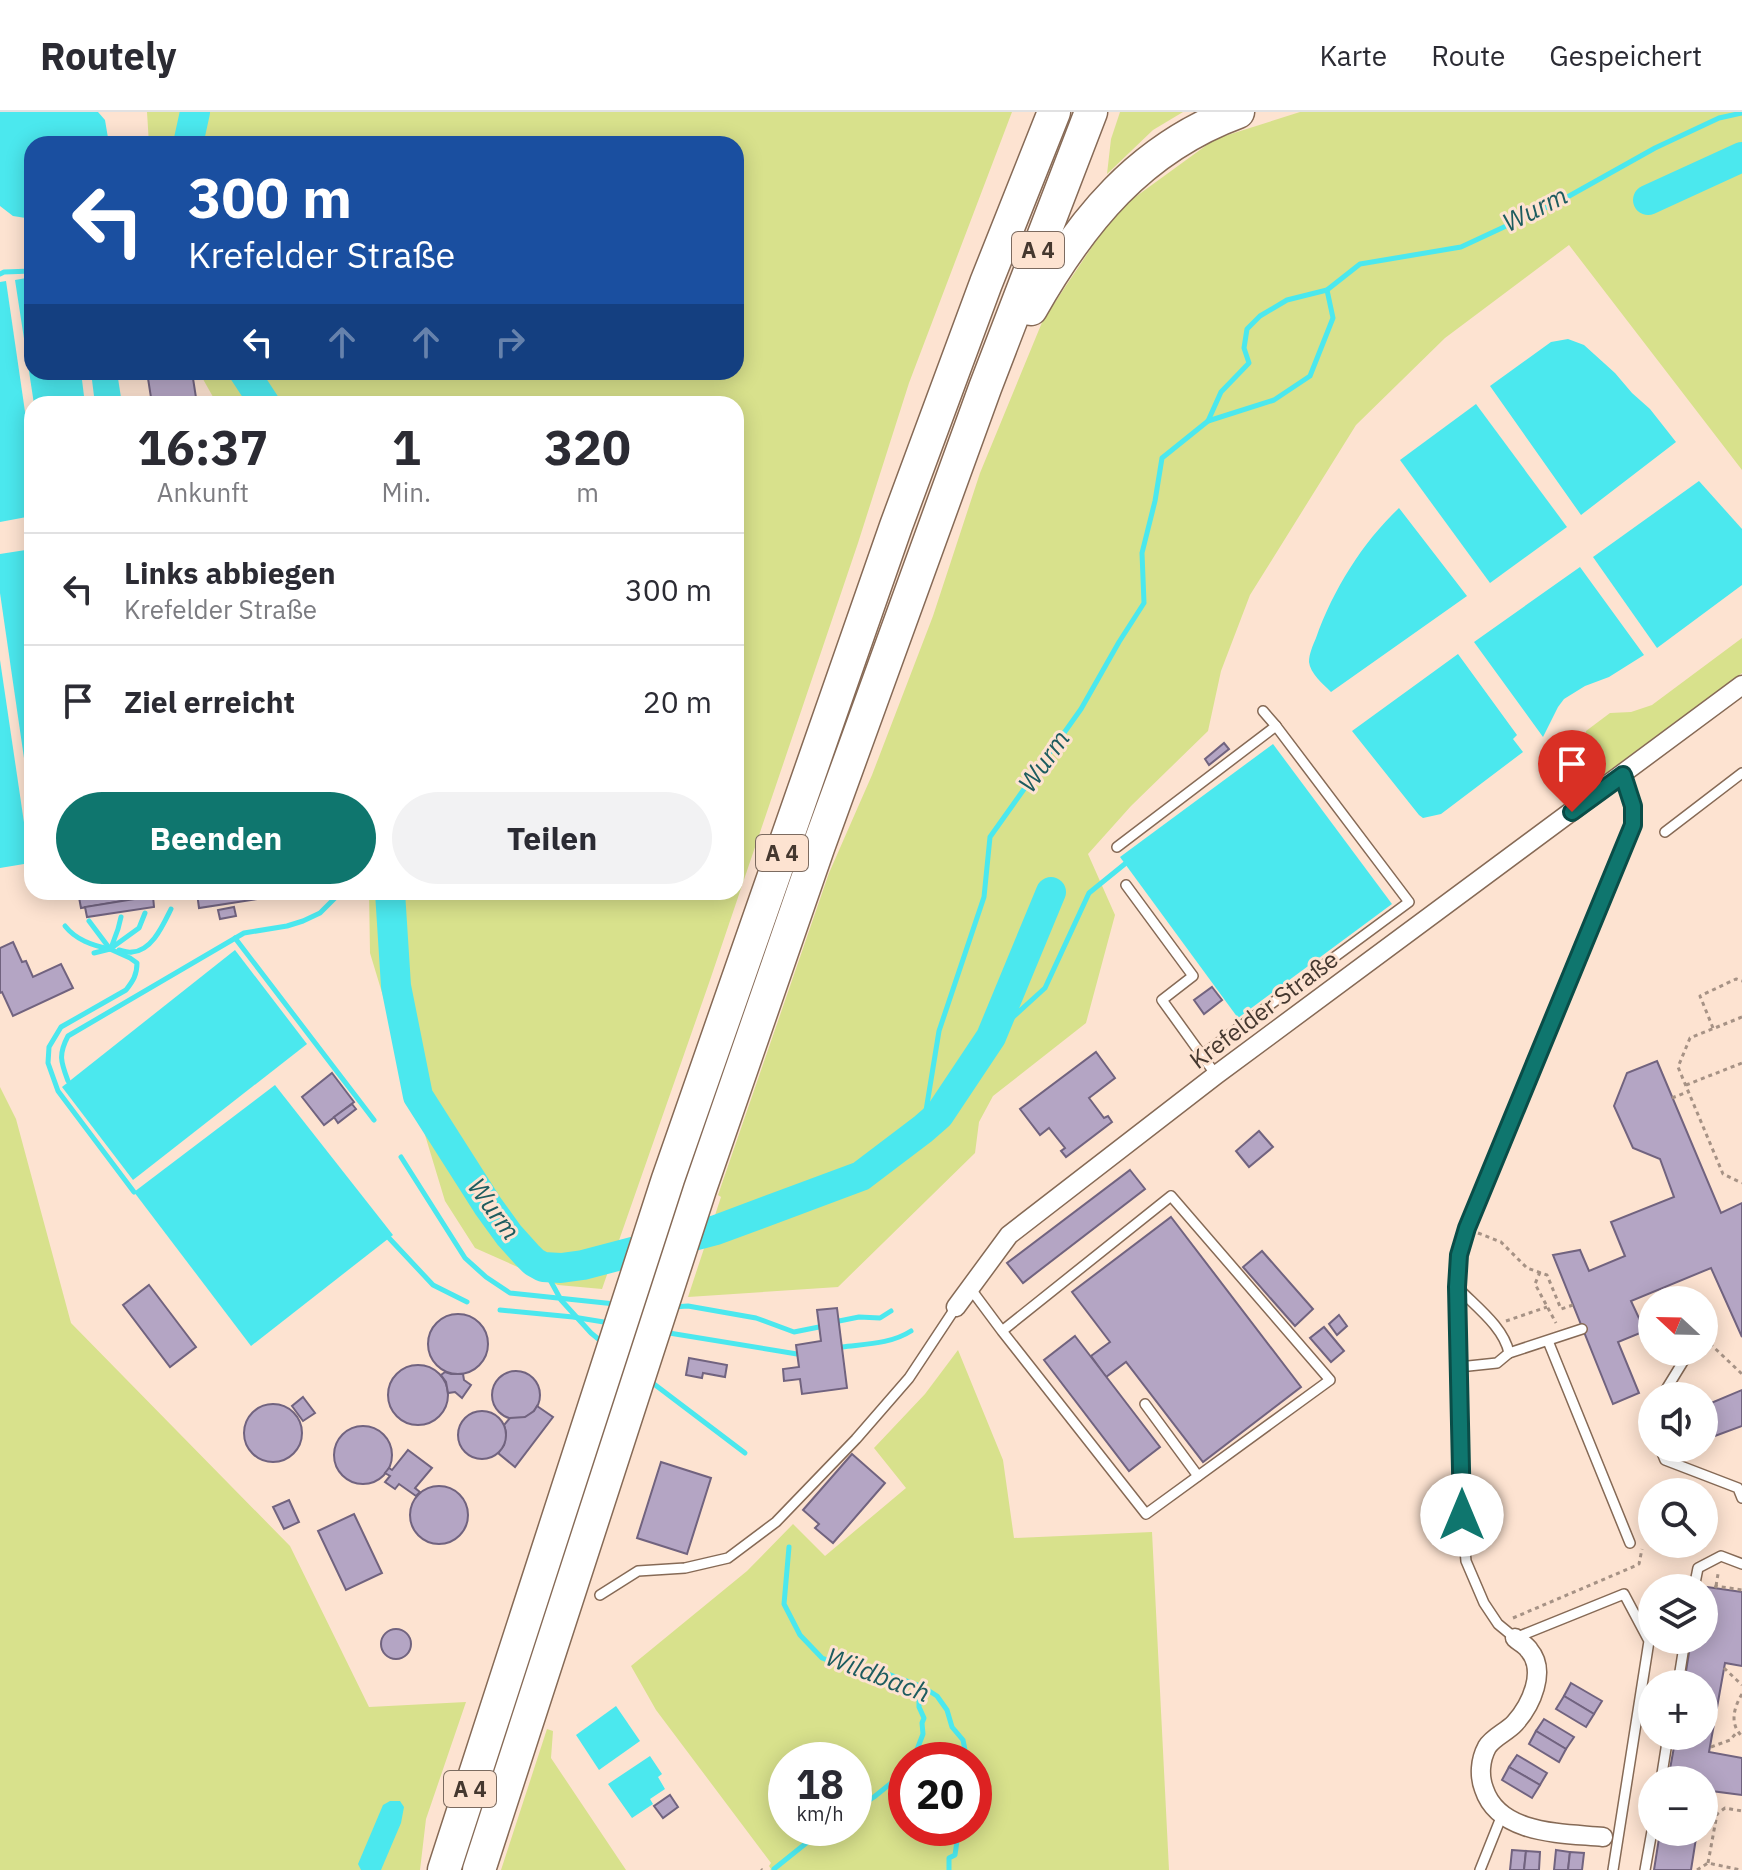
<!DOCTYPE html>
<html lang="de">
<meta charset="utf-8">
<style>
:root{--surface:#fff;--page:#f2f2f3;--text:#2b2b33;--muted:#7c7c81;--line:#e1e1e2;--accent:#0f766e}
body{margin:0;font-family:"IBM Plex Sans",sans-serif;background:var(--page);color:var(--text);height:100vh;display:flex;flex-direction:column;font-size:30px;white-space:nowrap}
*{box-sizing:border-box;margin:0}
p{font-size:26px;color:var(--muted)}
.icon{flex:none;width:44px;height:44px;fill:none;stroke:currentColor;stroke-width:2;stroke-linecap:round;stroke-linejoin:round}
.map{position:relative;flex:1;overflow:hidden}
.drawer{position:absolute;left:24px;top:284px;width:720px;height:504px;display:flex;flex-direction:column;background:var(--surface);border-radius:24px;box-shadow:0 4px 20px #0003}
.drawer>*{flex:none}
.top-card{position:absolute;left:24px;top:24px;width:720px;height:244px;border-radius:24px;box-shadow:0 4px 20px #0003;background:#1a4fa0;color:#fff;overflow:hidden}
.needle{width:52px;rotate:292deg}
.buttons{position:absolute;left:1638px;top:1174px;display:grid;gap:16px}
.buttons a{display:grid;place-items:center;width:80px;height:80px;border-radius:50%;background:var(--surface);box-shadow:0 4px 20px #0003;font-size:40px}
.speed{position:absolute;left:768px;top:1630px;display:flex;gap:16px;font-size:40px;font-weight:700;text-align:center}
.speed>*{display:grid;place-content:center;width:104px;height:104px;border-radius:50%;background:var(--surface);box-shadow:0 4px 20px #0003;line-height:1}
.speed small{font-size:20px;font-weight:400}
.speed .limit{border:12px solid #d22;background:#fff;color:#111}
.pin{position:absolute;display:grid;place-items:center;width:68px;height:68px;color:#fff;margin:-82px -34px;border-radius:50% 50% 50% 0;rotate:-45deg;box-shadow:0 0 8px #0007}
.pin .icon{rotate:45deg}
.me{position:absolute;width:88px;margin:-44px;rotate:0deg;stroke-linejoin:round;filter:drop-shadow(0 0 6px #0008)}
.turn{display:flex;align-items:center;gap:28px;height:168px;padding:0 32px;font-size:36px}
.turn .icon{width:104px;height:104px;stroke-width:2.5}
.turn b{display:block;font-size:56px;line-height:68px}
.lanes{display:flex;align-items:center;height:76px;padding:0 32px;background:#0003;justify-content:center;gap:40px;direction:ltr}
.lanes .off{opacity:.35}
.eta{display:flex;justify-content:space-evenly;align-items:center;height:136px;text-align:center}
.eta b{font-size:48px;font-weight:700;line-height:56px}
.action{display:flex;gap:16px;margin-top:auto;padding:16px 32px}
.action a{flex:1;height:92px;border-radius:48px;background:var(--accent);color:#fff;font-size:32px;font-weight:700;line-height:92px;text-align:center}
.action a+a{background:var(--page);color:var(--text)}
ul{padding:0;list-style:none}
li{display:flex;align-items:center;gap:24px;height:112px;padding:0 32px;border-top:2px solid var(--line)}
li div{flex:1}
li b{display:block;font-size:30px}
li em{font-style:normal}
header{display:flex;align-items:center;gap:48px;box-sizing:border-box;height:112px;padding:0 40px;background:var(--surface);border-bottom:2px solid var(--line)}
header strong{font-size:38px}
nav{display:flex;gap:44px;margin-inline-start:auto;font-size:28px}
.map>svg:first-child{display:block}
.green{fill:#d8e18c;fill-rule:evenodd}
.water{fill:#4be8ee}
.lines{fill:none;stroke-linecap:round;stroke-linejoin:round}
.stream{stroke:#4be8ee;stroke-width:5}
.river{stroke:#4be8ee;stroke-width:30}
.building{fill:#b4a5c4;stroke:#71637f;stroke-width:2}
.service-casing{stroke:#866a56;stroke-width:12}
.minor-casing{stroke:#866a56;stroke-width:21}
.motorway-casing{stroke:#866a56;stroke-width:35}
.path{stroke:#a69285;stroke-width:3;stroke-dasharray:4 4;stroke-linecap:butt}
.service{stroke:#fff;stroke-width:9}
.minor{stroke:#fff;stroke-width:18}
.motorway{stroke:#fff;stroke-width:32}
.route-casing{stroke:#0a4d48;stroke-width:20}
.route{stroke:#0f766e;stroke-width:14}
.labels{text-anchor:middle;stroke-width:6;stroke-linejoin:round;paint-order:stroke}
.shield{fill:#fde3d1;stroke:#7c6b60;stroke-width:2}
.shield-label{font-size:22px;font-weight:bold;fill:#45382f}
.street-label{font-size:24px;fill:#45382f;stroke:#fde3d1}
.water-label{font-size:26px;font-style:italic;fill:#1d5c5f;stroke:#fde3d1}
</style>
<header>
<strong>Routely</strong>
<nav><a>Karte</a><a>Route</a><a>Gespeichert</a></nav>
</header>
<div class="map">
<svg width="1742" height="1758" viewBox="0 0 1742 1758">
<rect width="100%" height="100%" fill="#fde3d1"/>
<!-- green -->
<g class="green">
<path d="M147,0h865l-103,271 -51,160 -149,440 -107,306 -44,-4 -83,-37 -30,-47 -75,-248 -1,-61h367v-488h-519l-18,-32h537v-228h-587z"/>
<path d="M1120,0h63l-30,18 -46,44 4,-35z"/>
<path d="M1300,0h442v358l-173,-225 -124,93 -89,87 -106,170 -29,76 -13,60 -77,75 -43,48 27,61 -29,108 -93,73 -14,26 -4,31 -137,134 -150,10 33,-100 -3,-2 111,-322 43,-98 61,-159 47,-143 63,-153 73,-109 99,-72z"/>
<path d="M1742,526v35l-155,114 -3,-44 2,-12 24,-18 21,-1 21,-7z"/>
<path d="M0,975l16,32 55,204 219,223 79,161 97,-5 -40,117 -6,51h-420z"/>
<path d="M958,1238l45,110 11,78 138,-6 17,338h-399l1,-1 -2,-3 2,-3 -115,-153 -25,-44 116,-95 46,-47 32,32 81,-68 -32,-40 51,-54zM786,1648h68v68h-68zM974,1648v68h-68v-68z"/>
<path d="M547,1617l6,2 -2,27 75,112h-125z"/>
</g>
<!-- water -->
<g class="water">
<path d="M0,0h98l7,8 4,24h-77v75l-19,-3 -13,-10z"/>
<path d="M32,165v95h49l4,32h-51l-19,-124z"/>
<path d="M6,169l26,179v56l-32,6v-240z"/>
<path d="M1568,227l16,6 31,28 17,20 18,16 26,33 -95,73 -91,-129 61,-44z"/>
<path d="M91,260h26l5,32h-27z"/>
<path d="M1476,292l91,123 -77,56 -90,-123z"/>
<path d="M1699,369l43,48v56l-85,63 -64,-91z"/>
<path d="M1399,396l68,88 -136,96c-8,-8 -21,-19 -22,-30 0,-8 4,-17 7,-24 17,-48 46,-95 83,-130z"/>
<path d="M32,437v264l-32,-220v-39z"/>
<path d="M1580,455l64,88 -35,22 -24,9 -21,13 -6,8 -15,30 -69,-95z"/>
<path d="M1458,542l59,81 -4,4 10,13 -82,62 -18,4 -4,-3 -67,-84z"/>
<path d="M0,548l30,203 -30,5z"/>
<path d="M1273,632l119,160 -154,114 -118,-161z"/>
<path d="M235,838l72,94 -174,136 -71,-93z"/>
<path d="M275,973l118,150 -142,111 -117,-154z"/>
<path d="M616,1594l24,35 -41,29 -23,-35z"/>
<path d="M650,1644l12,18 -4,3 7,12 -15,10 3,5 -21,14 -24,-34z"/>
<path d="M390,1689h10l4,6 -3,16 -20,47h-20l-3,-6 25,-59z"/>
</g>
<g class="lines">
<!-- stream -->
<g class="stream">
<path d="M0,162l4,-2 28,-1"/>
<path d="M1208,309l66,-21 36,-24 23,-58 -6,-28"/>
<path d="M175,781v-1"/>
<path d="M89,809l21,28 20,9 7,5c0,12 -4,18 -11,27l-65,37 -12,20 -1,16 10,28 76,101"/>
<path d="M65,814c11,14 27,19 44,23"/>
<path d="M235,826l139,182"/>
<path d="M111,836l7,-19 3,-12"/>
<path d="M119,838c4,1 9,3 13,2 20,-1 31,-27 39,-43"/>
<path d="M94,841l16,-4 29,-21 6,-15"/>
<path d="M991,925l54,-49 44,-95 37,-30"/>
<path d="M68,969c-7,-19 -10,-26 0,-45l176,-103 43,-7 16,-5 17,-8 21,-21"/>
<path d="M923,1017l16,-98 45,-134 6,-60 91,-128 38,-67 25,-39 -2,-50 13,-52 7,-43 46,-37 13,-29 28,-29 -5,-15 3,-19 13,-13 27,-16 40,-10 33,-26 101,-17 101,-47 93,-52 64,-30 23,-5"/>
<path d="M401,1045l64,101 21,19 24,16 105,11"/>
<path d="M389,1126l44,47 34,17"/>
<path d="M543,1155l18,33 30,33 11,9"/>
<path d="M673,1195l15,-1 68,12 38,14 25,-5"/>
<path d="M500,1198l73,7 37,6"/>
<path d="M839,1209l20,-4 21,1 11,-7"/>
<path d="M663,1220l134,22"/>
<path d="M842,1235c23,-3 49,-3 69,-16"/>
<path d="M650,1269l95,72"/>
<path d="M789,1435l-5,57 16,31 22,23 16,6 18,2 32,8 35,13 14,9 10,14 5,17 11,13 4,20"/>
<path d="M913,1648l10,-26 -1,-11 2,-5 -5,-11v-9l4,-11"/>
<path d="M854,1698l20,-13 32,-26"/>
<path d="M774,1757l51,-41"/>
<path d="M949,1758v-12l6,-3 2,-14 -4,-13"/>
</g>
<!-- river -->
<g class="river">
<path d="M188,32l7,-32"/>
<path d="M1648,88l94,-43"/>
<path d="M244,260l21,32"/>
<path d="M390,780l6,94 22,110 70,110 21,29 18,20 7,7 9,5 18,1 22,-3 133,-35 145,-54 62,-47 16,-14 52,-78 60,-145"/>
</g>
</g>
<!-- building -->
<g class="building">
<path d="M147,260h45l5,32h-45z"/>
<path d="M1224,631l5,6 -20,16 -4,-6z"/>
<path d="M78,780h74l1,4 -72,12z"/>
<path d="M206,780h64l1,5 -72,11 -2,-15z"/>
<path d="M153,784l1,11 -67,10 -2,-10z"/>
<path d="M234,795l2,9 -16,3 -2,-9z"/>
<path d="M13,830l9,20 4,-1 7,16 28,-13 12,24 -60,28 -11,-24 -2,1v-45z"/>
<path d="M1212,875l10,13 -18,14 -10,-14z"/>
<path d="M1096,940l19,26 -26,20 15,20 4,-2 4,6 -46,35 -5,-6 4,-3 -16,-20 -9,7 -20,-26z"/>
<path d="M1657,949l64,152 21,-10v134l-31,-69 -80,33 14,30 -27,11 21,51 -26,11 -60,-149 27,-5 9,21 36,-15 -14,-34 63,-25 -14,-38 -27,-11 -19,-42 13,-33z"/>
<path d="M332,961l22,29 -30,23 -22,-28z"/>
<path d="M352,992l4,5 -18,14 -4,-6z"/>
<path d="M1259,1019l14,16 -24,20 -13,-16z"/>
<path d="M1130,1058l15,19 -122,94 -16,-20z"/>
<path d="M1171,1105l130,170 -98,75 -77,-100 -20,15 -15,-21 19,-14 -38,-50z"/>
<path d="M1262,1139l51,58 -18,17 -52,-59z"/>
<path d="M149,1173l47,62 -26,20 -47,-62z"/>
<path d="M837,1196l10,80 -45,6 -2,-15 -16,2 -1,-12 16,-2 -3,-22 25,-4 -4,-31z"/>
<circle cx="458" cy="1232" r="30"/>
<path d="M1339,1203l8,11 -10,9 -8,-11z"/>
<path d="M1324,1215l20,24 -13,11 -21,-24z"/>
<path d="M1075,1224l85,111 -31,24 -85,-111z"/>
<path d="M689,1246l38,7 -2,12 -22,-4 -1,5 -16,-3z"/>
<circle cx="418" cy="1283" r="30"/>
<circle cx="516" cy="1283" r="24"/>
<path d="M445,1260l6,2h12l1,6 7,5 -9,13 -7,-6 -7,1 -2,-11 -5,-7z"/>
<path d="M1742,1278v36l-38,14v-34z"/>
<path d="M303,1285l12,16 -12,8 -11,-15z"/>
<circle cx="273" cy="1321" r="29"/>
<path d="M537,1294l16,11 -38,50 -17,-14 6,-8 2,-12 -2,-8 6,-7 15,-1 9,-6z"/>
<circle cx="482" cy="1323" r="24"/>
<circle cx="363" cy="1343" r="29"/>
<path d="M408,1338l24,18 -17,20 5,4 -4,4 -17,-12 -4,5 -10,-7 5,-6 -5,-3 4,-5 3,2z"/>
<path d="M852,1342l33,29 -52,60 -18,-15 4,-4 -16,-14z"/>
<path d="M661,1350l50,16 -24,76 -50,-16z"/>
<circle cx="439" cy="1403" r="29"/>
<path d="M289,1388l10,22 -15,7 -11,-22z"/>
<path d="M354,1402l28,59 -36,17 -28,-59z"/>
<path d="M1700,1474l42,6v74l-17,-3 -16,89 33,6v37l-38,-5v-10h-36l8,-44h28v-52h-20l7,-44h13v-52h-4z"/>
<circle cx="396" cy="1532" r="15"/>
<path d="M1571,1571l31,18 -8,13 -30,-18z"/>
<path d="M1564,1584l30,18 -8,13 -30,-18z"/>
<path d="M1544,1607l30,18 -8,12 -30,-18z"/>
<path d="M1536,1619l30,18 -7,13 -30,-18z"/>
<path d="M1517,1643l30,18 -7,12 -31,-18z"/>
<path d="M1509,1655l31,18 -8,13 -30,-18z"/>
<path d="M670,1683l8,12 -15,11 -9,-12z"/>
<path d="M1660,1720h37l-6,38h-37z"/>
<path d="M1512,1738l14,1 -2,19h-14z"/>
<path d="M1556,1738l14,2 -2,18h-14z"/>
<path d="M1526,1739l14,1 -1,18h-15z"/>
<path d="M1570,1740l14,1 -2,17h-14z"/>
</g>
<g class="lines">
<defs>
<g id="service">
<path d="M1263,599l13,15"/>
<path d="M1665,720l77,-59"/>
<path d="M1117,735l159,-121 133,176 -207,153"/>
<path d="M1126,773l67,91 -31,24 54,75"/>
<path d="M1457,1175c18,19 47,40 52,66l-12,10 -38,4"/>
<path d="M970,1176l32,43 169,-135 159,184 -184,134 -144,-183"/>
<path d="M1548,1229l82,202"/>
<path d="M1509,1241l73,-24"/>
<path d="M1662,1284l27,-44"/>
<path d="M1145,1292l53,72"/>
<path d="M1652,1301l-3,5 3,9"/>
<path d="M1660,1336l5,12 73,28 4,10"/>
<path d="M1694,1476l4,-20 23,-12 21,8"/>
<path d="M600,1483l38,-24 47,-3 43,-10 48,-36 80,-83 53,-61 47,-71"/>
<path d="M1678,1572l7,-44"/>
<path d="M1661,1668l7,-44"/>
<path d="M1480,1758l22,-55"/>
<path d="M1613,1758l36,-229 -25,-47 -109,44 -17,-14 -14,-21 -18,-42 -4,-46 -5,-228 2,-32 8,-27 166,-403v-19l-10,-31"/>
<path d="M1645,1758l7,-39"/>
</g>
<g id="minor">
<path d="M956,1195l53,-72 207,-160 526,-390"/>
<path d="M1515,1526c4,4 11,7 14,12 18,21 2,55 -14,73 -8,9 -22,14 -28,24 -7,13 -8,29 -3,42 15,46 79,44 119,48"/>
</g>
<g id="motorway">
<path d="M1031,197c50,-88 109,-161 207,-197"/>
<path d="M444,1758l224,-691 228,-653 90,-243 68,-171"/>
<path d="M479,1758l221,-681 118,-341 167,-460 106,-276"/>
</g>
</defs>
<!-- service casing -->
<use href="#service" class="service-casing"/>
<!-- minor casing -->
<use href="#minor" class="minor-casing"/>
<!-- motorway casing -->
<use href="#motorway" class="motorway-casing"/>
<!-- path -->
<g class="path">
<path d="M1742,905l-52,21 -12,29 45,107 19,9"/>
<path d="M1713,916l-13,-32 36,-17 6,2"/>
<path d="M1686,973l56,-22"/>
<path d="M1672,986l15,-6"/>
<path d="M1478,1121l23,9 26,26 20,7 14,34 12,-4"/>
<path d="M1540,1160l-5,12 21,39"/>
<path d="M1506,1209l41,-14"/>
<path d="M1704,1226l38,36"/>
<path d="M1716,1474l2,-12"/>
<path d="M1715,1476l1,-2 26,4"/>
<path d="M1513,1506l122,-52 4,-2 3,-15"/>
<path d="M1724,1556l18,17"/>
<path d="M1742,1582c-8,13 -13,30 0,42"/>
<path d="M1711,1635l19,-7 7,-8"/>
<path d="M1708,1751l9,-49 8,-6 17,3"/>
<path d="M761,1757l1,1"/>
<path d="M1697,1758l11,-7 33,7"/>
</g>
<!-- service -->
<use href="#service" class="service"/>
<!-- minor -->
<use href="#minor" class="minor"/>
<!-- motorway -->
<use href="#motorway" class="motorway"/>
</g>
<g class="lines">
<defs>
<path id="route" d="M1462,1403l-5,-228 2,-32 8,-27 166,-403v-19l-10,-31 -51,37"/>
</defs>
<!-- route casing -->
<use href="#route" class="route-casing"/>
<!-- route -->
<use href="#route" class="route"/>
</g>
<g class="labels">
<!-- shield labels -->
<g class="shield">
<rect x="1012" y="120" width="52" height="36" rx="6"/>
<rect x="756" y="723" width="52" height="36" rx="6"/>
<rect x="444" y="1659" width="52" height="36" rx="6"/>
</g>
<g class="shield-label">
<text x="1038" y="146">A 4</text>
<text x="782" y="749">A 4</text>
<text x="470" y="1685">A 4</text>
</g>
<!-- street labels -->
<g class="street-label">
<text transform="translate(1264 898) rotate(-37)" y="8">Krefelder Straße</text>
</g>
<!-- water labels -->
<g class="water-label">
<text transform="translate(1535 97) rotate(-27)" y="9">Wurm</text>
<text transform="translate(1044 649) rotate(-55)" y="9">Wurm</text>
<text transform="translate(494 1097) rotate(54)" y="9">Wurm</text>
<text transform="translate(878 1563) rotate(21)" y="9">Wildbach</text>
</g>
</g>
</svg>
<div class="buttons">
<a><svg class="needle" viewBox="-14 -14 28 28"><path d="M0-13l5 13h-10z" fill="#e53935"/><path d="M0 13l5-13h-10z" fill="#7c7c81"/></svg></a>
<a><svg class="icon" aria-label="sound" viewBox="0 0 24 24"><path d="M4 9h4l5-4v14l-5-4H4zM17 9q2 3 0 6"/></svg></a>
<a><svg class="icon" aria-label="search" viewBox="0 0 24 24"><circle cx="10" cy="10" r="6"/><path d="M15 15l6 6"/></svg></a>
<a><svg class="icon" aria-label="layers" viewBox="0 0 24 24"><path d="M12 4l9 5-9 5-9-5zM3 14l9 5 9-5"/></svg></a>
<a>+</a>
<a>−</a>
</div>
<div class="speed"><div>18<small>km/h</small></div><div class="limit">20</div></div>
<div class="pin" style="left:1572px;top:700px;background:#d93025"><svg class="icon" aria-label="arrive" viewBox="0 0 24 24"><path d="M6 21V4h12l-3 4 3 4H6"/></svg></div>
<svg class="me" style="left:1462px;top:1403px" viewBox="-20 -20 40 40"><circle r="19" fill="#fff"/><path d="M0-13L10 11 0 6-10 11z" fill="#0f766e"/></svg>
<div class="top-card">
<div class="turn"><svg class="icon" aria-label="left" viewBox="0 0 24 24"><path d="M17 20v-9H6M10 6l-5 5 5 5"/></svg><div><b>300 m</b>Krefelder Straße</div></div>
<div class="lanes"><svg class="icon" aria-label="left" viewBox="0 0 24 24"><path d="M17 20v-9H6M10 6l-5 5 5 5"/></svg><svg class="icon off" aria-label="ahead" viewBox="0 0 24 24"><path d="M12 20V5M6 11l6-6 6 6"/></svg><svg class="icon off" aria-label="ahead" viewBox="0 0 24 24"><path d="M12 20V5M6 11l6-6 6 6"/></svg><svg class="icon off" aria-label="right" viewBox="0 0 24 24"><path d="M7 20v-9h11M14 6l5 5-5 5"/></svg></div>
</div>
<section class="drawer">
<div class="eta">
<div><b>16:37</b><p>Ankunft</p></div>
<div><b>1</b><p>Min.</p></div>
<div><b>320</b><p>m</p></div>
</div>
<ul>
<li><svg class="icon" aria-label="left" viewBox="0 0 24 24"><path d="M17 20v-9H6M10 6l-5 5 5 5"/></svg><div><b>Links abbiegen</b><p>Krefelder Straße</p></div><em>300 m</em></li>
<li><svg class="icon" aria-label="arrive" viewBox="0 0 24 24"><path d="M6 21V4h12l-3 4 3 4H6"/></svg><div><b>Ziel erreicht</b></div><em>20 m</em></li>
</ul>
<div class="action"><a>Beenden</a><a>Teilen</a></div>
</section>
</div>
